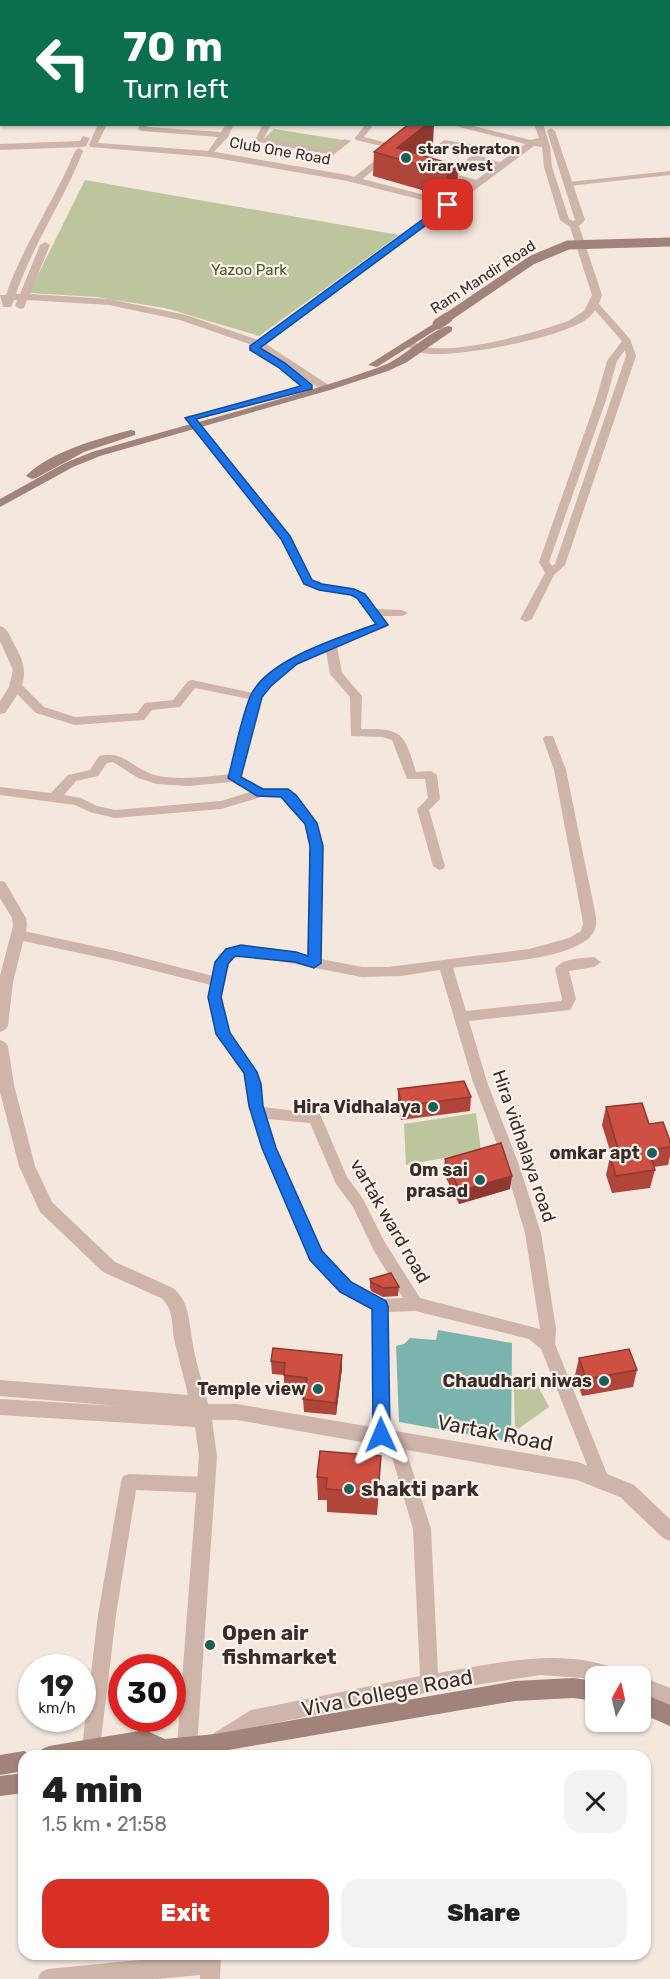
<!DOCTYPE html>
<meta charset="utf-8">
<style>
:root{--surface:#fff;--page:#f2f2f2;--text:#202124;--muted:#757577;--accent:#d93025}
body{margin:0;font-family:Rubik,sans-serif;background:var(--page);color:var(--text);height:100vh;display:flex;flex-direction:column;font-size:22px;white-space:nowrap}
*{box-sizing:border-box;margin:0}
p{font-size:20px;color:var(--muted)}
.icon{flex:none;width:33px;height:33px;fill:none;stroke:currentColor;stroke-width:2;stroke-linecap:round;stroke-linejoin:round}
.map{position:relative;flex:1;overflow:hidden}
.side{position:absolute;left:18px;top:1750px;width:633px;height:210px;display:flex;flex-direction:column;background:var(--surface);border-radius:18px;box-shadow:0 2px 4px #0004}
.side>*{flex:none}
.banner{position:absolute;left:0px;top:0px;width:670px;height:126px;box-shadow:0 2px 4px #0004;background:#0b6e4f;color:#fff;overflow:hidden}
.needle{width:39px;rotate:8deg}
.buttons{position:absolute;left:585px;top:1666px;display:grid;gap:12px}
.buttons a{display:grid;place-items:center;width:66px;height:66px;border-radius:12px;background:var(--surface);box-shadow:0 2px 4px #0004;font-size:30px}
.speed{position:absolute;left:18px;top:1654px;display:flex;gap:12px;font-size:30px;font-weight:700;text-align:center}
.speed>*{display:grid;place-content:center;width:78px;height:78px;border-radius:50%;background:var(--surface);box-shadow:0 2px 4px #0004;line-height:1}
.speed small{font-size:15px;font-weight:400}
.speed .limit{border:9px solid #d22;background:#fff;color:#111}
.pin{position:absolute;display:grid;place-items:center;width:51px;height:51px;color:#fff;margin:-26px;border-radius:12px;box-shadow:0 3px 9px #0006}
.me{position:absolute;width:66px;margin:-33px;rotate:359deg;stroke-linejoin:round;filter:drop-shadow(0 0 4px #0008)}
.turn{display:flex;align-items:center;gap:21px;height:126px;padding:0 24px;font-size:27px}
.turn .icon{width:78px;height:78px;stroke-width:2.5}
.turn b{display:block;font-size:42px;line-height:51px}
.round{display:grid;place-items:center;flex:none;width:63px;height:63px;border-radius:18px;background:var(--page)}
.summary{display:flex;align-items:center;justify-content:space-between;height:102px;padding:0 24px}
h1{font-size:36px;font-weight:800;line-height:45px}
.action{display:flex;gap:12px;margin-top:auto;padding:12px 24px}
.action a{flex:1;height:69px;border-radius:18px;background:var(--accent);color:#fff;font-size:24px;font-weight:800;line-height:69px;text-align:center}
.action a+a{background:var(--page);color:var(--text)}
.map>svg:first-child{display:block}
.green{fill:#bdc59d}
.water{fill:#7bb4ae}
.lines{fill:none;stroke-linecap:round;stroke-linejoin:round}
.minor{fill:#ceb4a9;fill-rule:evenodd}
.tertiary{fill:#ceb4a9;fill-rule:evenodd}
.secondary{fill:#a2837a;fill-rule:evenodd}
.secondary-bridge-far1{stroke:#a2837a;stroke-width:9}
.secondary-bridge{stroke:#a2837a;stroke-width:11}
.wall{fill:#b0453a}
.shaded-wall{fill:#90382f}
.building{fill:#cd5043;stroke:#90382f;stroke-width:1.5}
.route{fill:#1a73e8;stroke:#114b97;stroke-width:1.5}
.poi-dot{fill:#1c5f5a;stroke:#fbf2eb;stroke-width:2}
.labels{text-anchor:middle;stroke-width:4.5;stroke-linejoin:round;paint-order:stroke}
.far-poi-label{font-size:15px;font-weight:bold;fill:#3a2c29;stroke:#fbf2eb;text-anchor:start}
.far-street-label{font-size:15px;fill:#3a2c29;stroke:#fbf2eb}
.far-park-label{font-size:15px;fill:#505a2b;stroke:#fbf2eb}
.poi-label{font-size:18px;font-weight:bold;fill:#3a2c29;stroke:#fbf2eb;text-anchor:end}
.street-label{font-size:18px;fill:#3a2c29;stroke:#fbf2eb}
.near-street-label{font-size:21px;fill:#3a2c29;stroke:#fbf2eb}
.near-poi-label{font-size:21px;font-weight:bold;fill:#3a2c29;stroke:#fbf2eb;text-anchor:start}
</style>
<div class="map">
<svg width="670" height="1979" viewBox="0 0 670 1979">
<rect width="100%" height="100%" fill="#f4e7de"/>
<!-- green -->
<g class="green">
<path d="M274,129l69,11 -12,11 -67,-12z"/>
<path d="M85,180l314,55 -140,101 -94,-28 -69,-11 -67,-4z"/>
<path d="M476,1113l5,38 -75,14 -2,-41z"/>
<path d="M536,1382l13,25 -34,24 -1,-42z"/>
</g>
<!-- water -->
<path class="water" d="M438,1330l74,13 -1,99 -112,-20 -3,-76 8,-2 6,-6 26,2z"/>
<g class="lines">
<!-- minor -->
<g class="minor">
<path d="M140,124h8l-1,3 74,5 5,-8h8l-6,13 -18,19 -4,-2 12,-17 -76,-6 -4,-2z"/>
<path d="M259,124l12,1 -7,13 67,12 13,-11 7,2 -18,14 -74,-13 -4,-2 7,-14z"/>
<path d="M366,124h8l-10,13 35,9v4l-43,-10 -1,-2z"/>
<path d="M444,140l36,6 6,5 -5,5 26,9 -4,2 -27,-7 -18,15 23,6 1,2 -4,2 -25,-6 -12,2 -32,-10v-4zM449,145l28,6 -31,26 -28,-9z"/>
<path d="M384,153l7,2 -32,27h-6v-4z"/>
<path d="M670,171v4l-101,11 -4,-2 4,-2z"/>
<path d="M595,302l3,1 32,36 6,17 -71,209 -11,10 -22,44 -6,3 -6,-3 25,-46 -6,-11 57,-162 11,-39 15,-20 -30,-34v-4zM625,350l1,6 -71,208 -3,2 -3,-4 57,-162 11,-39z"/>
<path d="M190,415l3,1 97,120 22,44 9,4 37,6 7,4 11,15 26,1 6,3 -6,3h-20l7,9 -2,2 -50,19 5,27 20,23 -1,33c42,-1 43,4 55,43l15,-1 6,4 3,24 -11,11 16,56 -2,3 -4,1 -6,-4 -16,-57 11,-11 -3,-19h-18l-15,-39 -10,-3 -31,-1 -1,-39 -20,-23 -4,-23c-73,31 -68,55 -86,125l23,13h25l8,6 21,28 5,23 -1,113 41,8h26l141,-18 40,-11 12,-7 2,-7 -1,-7 -28,-147 -11,-31 2,-3h8l13,34 30,147c1,7 -1,16 -7,21 -28,24 -100,24 -136,30l13,43 95,-10 1,-2 -7,-30c9,-12 26,-10 39,-12l7,5 -7,5 -25,4 7,28 -6,11 -101,11 18,61 32,83 22,68 15,96 -1,15 54,135 -2,6 -6,2 -6,-2 -54,-136 -12,-10 -114,-28 -27,1 1,120 5,-2 6,3 2,5 29,91 7,144c61,-10 125,-27 184,-2l3,6h-29v2l-55,-4 -112,17 -174,35 -31,22v7h-18v-12l2,-7 43,-27 169,-34 -7,-147 -26,-89 -6,3 -6,-3 -2,-5 -1,-125 -32,-18 -29,-31 -49,-113 -13,-42 -5,-32 -28,-40 -8,-37 3,-12 -95,-24 -97,-21 -7,-5 7,-5 97,21 97,25 6,-22c30,-12 58,-6 88,2l3,-110 -5,-22 -17,-23 -7,-5 -20,1 -40,12 -106,9 -25,-6 -15,-7 -75,-10v-8l51,6 17,-18 22,-5 9,-14c26,-7 34,15 60,20 23,4 47,1 70,-2l20,-75 -54,-11 -15,19 -28,3 -8,10 -69,5 -39,-12 -23,-23v-6h8l23,23 31,10 62,-4 8,-10 28,-3 15,-19 4,-1 61,13c27,-40 80,-53 123,-69 -6,-9 -12,-21 -21,-27 -9,-6 -37,-6 -51,-13l-23,-45 -94,-119v-4zM113,762l25,16 19,6 31,2 44,-4 18,10 -29,9 -106,9 -18,-4 -16,-8 -17,-3 12,-14 22,-5 9,-13zM253,956l109,21 39,-1 39,-6 33,112 32,83 20,68 15,96 -120,-31 -36,-57 -21,-42 -16,-22 -27,-63 -57,-7 -2,-23 -4,-12 -27,-39 -8,-36 8,-37 8,-3zM267,1119l43,4 26,61 17,23 21,44 29,47 -21,1 -32,-17 -28,-30 -46,-104z"/>
<path d="M129,1474l77,3 6,2 2,6 -2,6 -6,2 -70,-3 -20,125 -17,141h-18l17,-141 23,-133 2,-6z"/>
<path d="M640,1676l30,12v18l-30,-12v-17h-3z"/>
<path d="M201,1954h20l-1,25h-20v-4l-43,4h-119l3,-7 7,-3z"/>
</g>
<!-- tertiary -->
<g class="tertiary">
<path d="M0,0h8v2h-6v2z"/>
<rect x="29" y="0" width="8" height="2"/>
<path d="M63,0h54l3,2h-56z"/>
<path d="M431,0h9l2,2h-10z"/>
<path d="M597,0h16l3,2h-18z"/>
<rect x="669" y="12" width="1" height="5"/>
<rect x="0" y="80" width="2" height="6"/>
<path d="M98,124h9l-9,19 112,8 137,24 101,26 77,-57 -77,-20h17l66,16 8,-2 -5,-14h9l7,22 2,21 17,52 4,2 2,-1 -28,-89 4,-3 4,3 30,89 -6,6 23,69c-3,10 -8,20 -18,26 -30,18 -116,34 -152,33 -10,0 -22,-4 -29,-11l5,-3c8,2 14,7 22,8 39,3 101,-14 138,-27l16,-10 8,-16 -22,-68 -10,-7 -16,-53 -2,-20 -8,-1 -78,58 6,1v4l-11,-1 -185,136 64,42v4h-8l-62,-41 -10,1 -1,-2 3,-3 -72,-25 -71,-15 -82,-5 -3,8 -4,1 -5,-3 2,-6h-3l-3,7h-8l-3,-12h6c17,-50 49,-95 69,-144l4,-3 4,3c-19,49 -50,93 -67,143h4l20,-49 5,-3 5,3 -20,49 79,5 77,16 72,25 184,-135 -95,-24 -137,-24 -120,-10 -1,-2z"/>
<path d="M83,136l7,2 -4,8 -3,1 -83,3v-6l80,-3z"/>
<path d="M0,626c8,2 10,11 14,18 18,31 10,42 -9,69l-5,1v-13l9,-14 4,-17 -13,-29z"/>
<path d="M0,881l5,1 21,36 1,8 -14,56 -5,44 -3,4 -5,2v-56l13,-50 -1,-8 -12,-20z"/>
<path d="M0,1040l5,2 3,4 6,39 21,81 17,36 63,60 58,26c16,13 16,33 19,51 3,22 11,44 16,65h29l341,58 56,23 36,34v22l-7,-3 -43,-41 -43,-17 -340,-60h-25l5,36 -20,290 -3,7 -7,3 -7,-3 -3,-7 22,-290 -4,-29 -195,-12v-16l119,7 -119,-10v-16l188,15c-4,-17 -9,-35 -13,-52 -4,-16 0,-33 -14,-45l-58,-26 -63,-60 -21,-46 -19,-74z"/>
</g>
<!-- secondary -->
<g class="secondary">
<path d="M438,321l5,3 -1,2 -65,41 -9,-2z"/>
<path d="M448,326l4,1v4l-45,31 -19,9 -58,19 -230,66 -27,11 -73,40v-8l65,-36 27,-11c95,-28 192,-51 285,-84 27,-9 48,-35 71,-42z"/>
<path d="M131,430l4,1v4l-51,17 -48,26 -4,1 -6,-3c23,-24 74,-38 105,-46z"/>
<path d="M573,1678l23,3v20l-23,-3 -58,3 -322,55h-47l1,-4 -2,-2 -37,6h-69l3,-7 7,-3 96,-16 20,9 50,-5 300,-53z"/>
<path d="M640,1692l30,13v21l-30,-13z"/>
<path d="M24,1751l8,5h-8v15l-24,4v-20z"/>
<path d="M24,1773v20l-24,3v-20z"/>
</g>
<!-- secondary-bridge-far1 -->
<path class="secondary-bridge-far1" d="M445,319l87,-59 36,-15 102,-3"/>
<!-- secondary-bridge -->
<path class="secondary-bridge" d="M438,324l9,-6"/>
</g>
<!-- wall -->
<g class="wall">
<path d="M433,143l-14,12 39,11 -1,24 -11,7 -73,-21 1,-24z"/>
<path d="M398,1089l73,8 -1,14 -69,9 -3,-17z"/>
<path d="M606,1107l43,17 21,23v9l-2,9 -15,2 2,3 -5,18 -38,5 -6,-18 4,-18h2l-10,-32z"/>
<path d="M445,1159l65,30 -51,15 -16,-32z"/>
<path d="M370,1279l29,8 -1,9 -15,1 -12,-6 -1,-4z"/>
<path d="M579,1358l58,12 -4,17 -51,9 -7,-21z"/>
<path d="M271,1361l71,7 -6,47 -32,-3 -1,-13 2,-9 -21,-2v-13l-12,-1z"/>
<path d="M317,1477l63,1 -3,37 -50,-3v-12h-9z"/>
</g>
<!-- shaded-wall -->
<g class="shaded-wall">
<path d="M427,124h7l-1,19 -23,19 -13,-14z"/>
<path d="M458,166l-1,24 -11,7 1,-24z"/>
<path d="M512,1176l-2,13 -51,15 1,-13z"/>
<path d="M342,1355v13l-6,47v-12z"/>
</g>
<!-- building -->
<g class="building">
<path d="M409,124h18l-30,24 61,18 -11,7 -73,-21z"/>
<path d="M464,1081l7,16 -69,9 -4,-17z"/>
<path d="M642,1103l7,21 14,-2 7,19v6l-22,3 7,20 -39,6 -6,-19 10,-1 -14,-49z"/>
<path d="M501,1143l11,33 -52,15 -15,-32z"/>
<path d="M391,1273l8,14 -16,1 -12,-6 -1,-3z"/>
<path d="M273,1348l69,7 -6,48 -33,-4 4,-21 -23,-3 1,-12 -14,-2z"/>
<path d="M629,1349l8,21 -51,9 -7,-21z"/>
<path d="M320,1451l61,5 -3,37 -52,-4 1,-11 -10,-1z"/>
</g>
<!-- route -->
<path class="route" d="M445,203l8,2 -193,143 25,15 27,22v4l-116,30 94,117 22,44 10,4 32,5 11,5 23,31 -91,39 -26,22 -9,11 -21,80 22,12h25l8,6 21,28 6,23 -2,117 -7,5 -19,-6 -60,-6 -7,8 -7,33 9,36 27,39 4,12 2,22 13,42 46,103 29,31 35,19 2,5 2,129 -3,6 -6,2 -5,-2 -3,-6 -1,-126 -32,-17 -30,-32 -48,-112 -13,-42 -5,-33 -28,-39 -8,-37 7,-35 11,-13 15,-4 55,7 12,4 2,-110 -5,-22 -24,-27 -24,-1 -29,-18c7,-26 12,-56 22,-81 16,-38 90,-59 126,-73l-19,-26 -6,-3 -32,-5 -15,-6 -23,-45 -96,-121 116,-32 -23,-19 -28,-17v-4z"/>
<!-- markers -->
<g class="poi-dot">
<circle cx="406" cy="158" r="6"/>
<circle cx="433" cy="1107" r="6"/>
<circle cx="652" cy="1153" r="6"/>
<circle cx="480" cy="1180" r="6"/>
<circle cx="604" cy="1381" r="6"/>
<circle cx="318" cy="1389" r="6"/>
<circle cx="349" cy="1489" r="6"/>
<circle cx="210" cy="1645" r="6"/>
</g>
<g class="labels">
<!-- far-poi labels -->
<g class="far-poi-label">
<text x="418" y="154">star sheraton<tspan x="418" dy="17">virar west</tspan></text>
</g>
<!-- far-street labels -->
<g class="far-street-label">
<text transform="translate(280 151) rotate(10)" y="5">Club One Road</text>
<text transform="translate(483 277) rotate(-33)" y="5">Ram Mandir Road</text>
</g>
<!-- far-park labels -->
<g class="far-park-label">
<text x="249" y="275">Yazoo Park</text>
</g>
<!-- poi labels -->
<g class="poi-label">
<text x="421" y="1113">Hira Vidhalaya</text>
<text x="640" y="1159">omkar apt</text>
<text x="468" y="1176">Om sai<tspan x="468" dy="21">prasad</tspan></text>
<text x="592" y="1387">Chaudhari niwas</text>
<text x="306" y="1395">Temple view</text>
</g>
<!-- street labels -->
<g class="street-label">
<text transform="translate(524 1146) rotate(71)" y="6">Hira vidhalaya road</text>
<text transform="translate(390 1221) rotate(60)" y="6">vartak ward road</text>
</g>
<!-- near-street labels -->
<g class="near-street-label">
<text transform="translate(495 1433) rotate(11)" y="7">Vartak Road</text>
<text transform="translate(387 1693) rotate(-11)" y="7">Viva College Road</text>
</g>
<!-- near-poi labels -->
<g class="near-poi-label">
<text x="361" y="1496">shakti park</text>
<text x="222" y="1640">Open air<tspan x="222" dy="24">fishmarket</tspan></text>
</g>
</g>
</svg>
<div class="buttons">
<a><svg class="needle" viewBox="-14 -14 28 28"><path d="M0-13l5 13h-10z" fill="#e53935"/><path d="M0 13l5-13h-10z" fill="#757577"/></svg></a>
</div>
<div class="speed"><div>19<small>km/h</small></div><div class="limit">30</div></div>
<div class="pin" style="left:448px;top:205px;background:#d93025"><svg class="icon" aria-label="arrive" viewBox="0 0 24 24"><path d="M6 21V4h12l-3 4 3 4H6"/></svg></div>
<svg class="me" style="left:381px;top:1435px" viewBox="-20 -20 40 40"><path d="M0-17L14 15 0 8-14 15z" fill="#1a73e8" stroke="#fff" stroke-width="4"/></svg>
<div class="banner">
<div class="turn"><svg class="icon" aria-label="left" viewBox="0 0 24 24"><path d="M17 20v-9H6M10 6l-5 5 5 5"/></svg><div><b>70 m</b>Turn left</div></div>
</div>
<section class="side">
<div class="summary"><div><h1>4 min</h1><p>1.5 km · 21:58</p></div><a class="round"><svg class="icon" aria-label="close" viewBox="0 0 24 24"><path d="M6 6l12 12M18 6L6 18"/></svg></a></div>
<div class="action"><a>Exit</a><a>Share</a></div>
</section>
</div>
